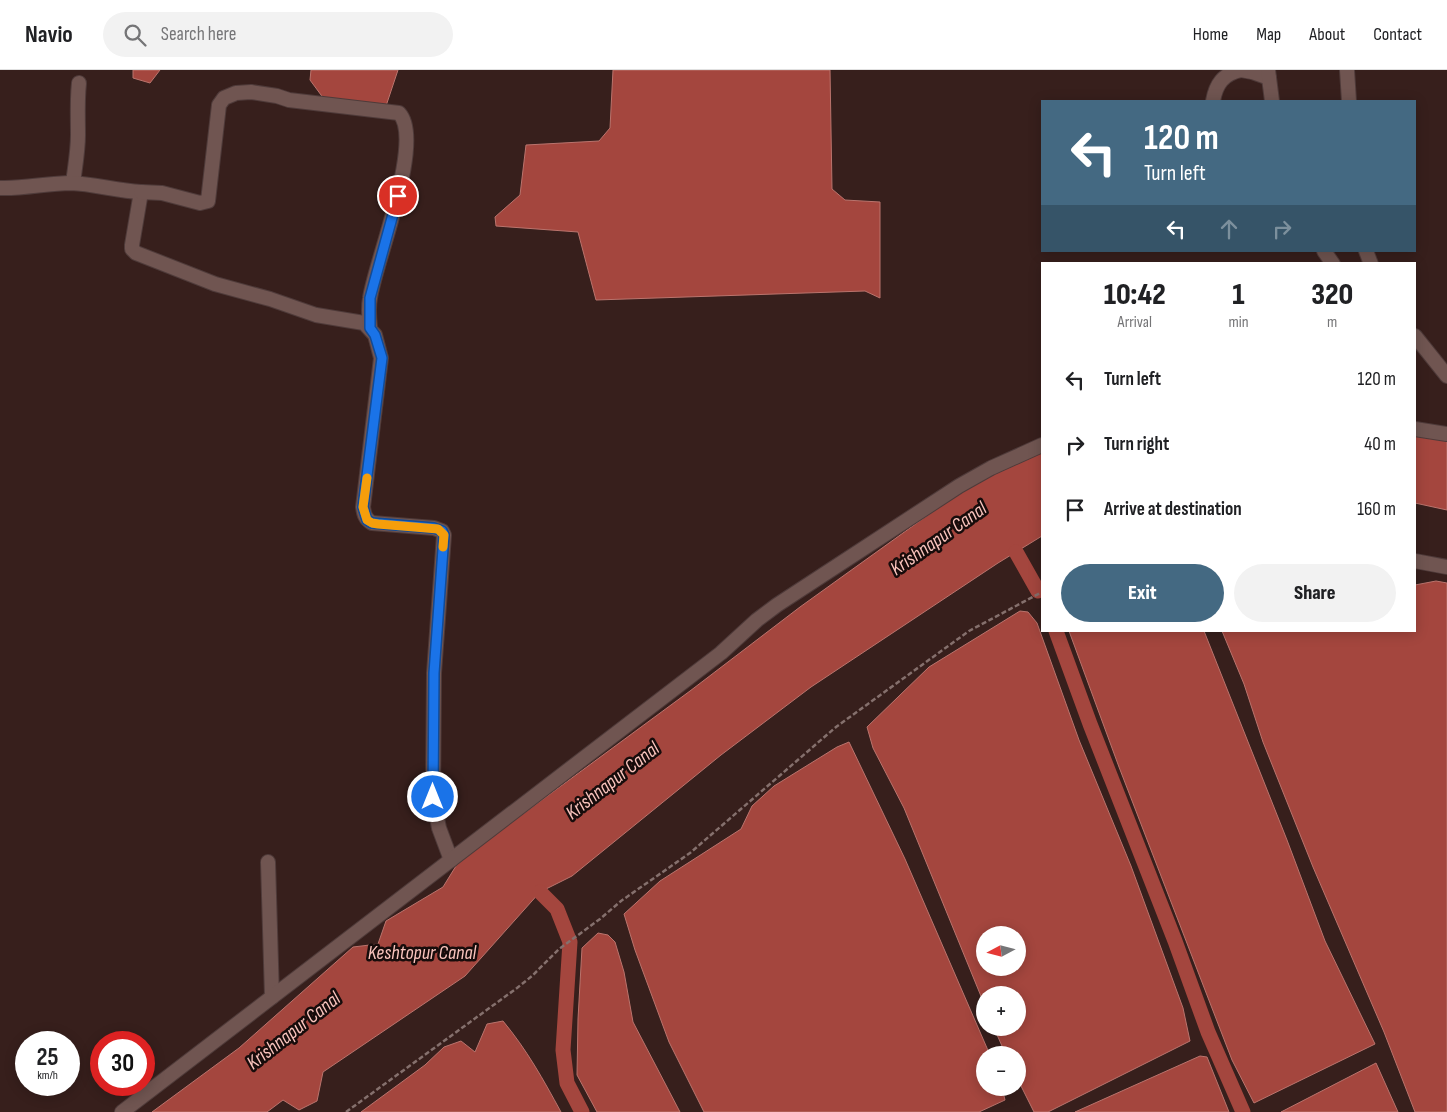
<!DOCTYPE html>
<meta charset="utf-8">
<style>
:root{--surface:#fff;--page:#f2f2f2;--text:#202124;--muted:#757577;--line:#e0e0e0;--accent:#446982}
body{margin:0;font-family:"Sofia Sans Condensed",sans-serif;background:var(--page);color:var(--text);height:100vh;display:flex;flex-direction:column;font-size:19px;white-space:nowrap}
*{box-sizing:border-box;margin:0}
p{font-size:16px;color:var(--muted)}
.icon{flex:none;width:28px;height:28px;fill:none;stroke:currentColor;stroke-width:2;stroke-linecap:round;stroke-linejoin:round}
.map{position:relative;flex:1;overflow:hidden}
.details{position:absolute;left:1041px;top:192px;width:375px;height:370px;display:flex;flex-direction:column;background:var(--surface);border-radius:0px;box-shadow:0 2px 12px #0003}
.details>*{flex:none}
.hud{position:absolute;left:1041px;top:30px;width:375px;height:152px;border-radius:0px;box-shadow:0 2px 12px #0003;background:#446982;color:#fff;overflow:hidden}
.needle{width:32px;rotate:263deg}
.fabs{position:absolute;left:976px;top:856px;display:grid;gap:10px}
.fabs a{display:grid;place-items:center;width:50px;height:50px;border-radius:50%;background:var(--surface);box-shadow:0 2px 12px #0003;font-size:25px}
.speed{position:absolute;left:15px;top:961px;display:flex;gap:10px;font-size:25px;font-weight:700;text-align:center}
.speed>*{display:grid;place-content:center;width:65px;height:65px;border-radius:50%;background:var(--surface);box-shadow:0 2px 12px #0003;line-height:1}
.speed small{font-size:12px;font-weight:400}
.speed .limit{border:8px solid #d22;background:#fff;color:#111}
.pin{position:absolute;display:grid;place-items:center;width:42px;height:42px;color:#fff;margin:-21px;border:2px solid #fff;border-radius:50%;box-shadow:0 1px 5px #0007}
.me{position:absolute;width:55px;margin:-28px;rotate:0deg;stroke-linejoin:round;filter:drop-shadow(0 0 4px #0008)}
.turn{display:flex;align-items:center;gap:18px;height:105px;padding:0 20px;font-size:22px}
.turn .icon{width:65px;height:65px;stroke-width:2.5}
.turn b{display:block;font-size:35px;line-height:42px}
.lanes{display:flex;align-items:center;height:48px;padding:0 20px;background:#0003;justify-content:center;gap:25px;direction:ltr}
.lanes .off{opacity:.35}
.eta{display:flex;justify-content:space-evenly;align-items:center;height:85px;text-align:center}
.eta b{font-size:30px;font-weight:800;line-height:35px}
.cta{display:flex;gap:10px;margin-top:auto;padding:10px 20px}
.cta a{flex:1;height:58px;border-radius:30px;background:var(--accent);color:#fff;font-size:20px;font-weight:800;line-height:58px;text-align:center}
.cta a+a{background:var(--page);color:var(--text)}
ul{padding:0;list-style:none}
li{display:flex;align-items:center;gap:15px;height:65px;padding:0 20px}
li div{flex:1}
li b{display:block;font-size:19px}
li em{font-style:normal}
header{display:flex;align-items:center;gap:30px;box-sizing:border-box;height:70px;padding:0 25px;background:var(--surface);border-bottom:1px solid var(--line)}
header strong{font-size:24px}
nav{display:flex;gap:28px;margin-inline-start:auto;font-size:18px}
.search{width:350px;height:45px;background:var(--page);display:flex;align-items:center;gap:12px;box-sizing:border-box;padding:0 18px;border-radius:28px;color:var(--muted);font-size:19px}
.map>svg:first-child{display:block}
.water{fill:#a4463e;stroke:#ba746d;fill-rule:evenodd}
.lines{fill:none;stroke-linecap:round;stroke-linejoin:round}
.canal{stroke:#a4463e;stroke-width:15}
.minor-casing{stroke:#4f3b3a;stroke-width:16}
.path{stroke:#85706d;stroke-width:2.5;stroke-dasharray:5 2.5;stroke-linecap:butt}
.minor{stroke:#705551;stroke-width:14}
.route-casing{stroke:#114b97;stroke-width:12}
.route{stroke:#1a73e8;stroke-width:9}
.slow{stroke:#f59e0b;stroke-width:9}
.labels{text-anchor:middle;stroke-width:5;stroke-linejoin:round;paint-order:stroke}
.water-label{font-size:20px;font-style:italic;fill:#fac4bd;stroke:#170c0b}
</style>
<header>
<strong>Navio</strong>
<div class="search"><svg class="icon" aria-label="search" viewBox="0 0 24 24"><circle cx="10" cy="10" r="6"/><path d="M15 15l6 6"/></svg>Search here</div>
<nav><a>Home</a><a>Map</a><a>About</a><a>Contact</a></nav>
</header>
<div class="map">
<svg width="1447" height="1042" viewBox="0 0 1447 1042">
<rect width="100%" height="100%" fill="#371f1c"/>
<!-- water -->
<g class="water">
<path d="M133,0h27l-10,13 -17,-5z"/>
<path d="M311,0h87l-12,36 -62,-7 -14,-19z"/>
<path d="M613,0h217l2,119 13,11 35,2v96l-15,-7 -269,9 -18,-68 -82,-6 -1,-9 25,-22 6,-50 73,-4 11,-13z"/>
<path d="M1415,360l32,6v74l-32,-7z"/>
<path d="M1042,382v84l-44,27 -187,124 -90,68 -149,121 -32,16 -75,84 -142,96 -6,29 -18,9 -16,-10 -16,12h-115l87,-64 114,-101 25,-3 8,-23 57,-34 16,-26 231,-170 110,-84 192,-138z"/>
<path d="M1436,511l11,2v529h-32l-31,-80 -71,-165 -50,-125 -19,-58 -22,-53h193v-46z"/>
<path d="M1020,541l8,1 9,11 42,117 52,126 52,142 7,33 -142,71h-14l-16,-32v-25h-12l-12,-27h24v-33h-33v11l-81,-198 -31,-60 -6,-21 62,-60zM985,865h33v33h-33z"/>
<path d="M1069,561h135l83,209 38,101 50,103 -121,59 -22,-43 -113,-293z"/>
<path d="M849,672l56,117 85,196h-5v33h17l3,12 -26,12h-275l-35,-70 -34,-92 -11,-36 36,-33 81,-52 11,-23 22,-20 63,-39z"/>
<path d="M598,863l10,2 7,7 9,30 9,50 47,90h-83l-20,-37 1,-56 4,-71z"/>
<path d="M503,951c24,29 40,58 58,91h-200l64,-47 19,-18 17,-6 14,11 12,-28z"/>
<path d="M1200,986l7,1 22,55h-154z"/>
<path d="M1376,993l22,49h-117z"/>
</g>
<g class="lines">
<!-- canal -->
<g class="canal">
<path d="M1016,482l22,39"/>
<path d="M1056,561l34,93 85,217 33,91 35,80"/>
<path d="M540,822l17,17 13,33 -7,108 4,33 15,29"/>
</g>
<defs>
<g id="minor">
<path d="M1241,0l11,2 17,6"/>
<path d="M1268,0l4,31"/>
<path d="M1347,0l2,31"/>
<path d="M1213,31c3,-17 10,-27 28,-31"/>
<path d="M73,113c2,-16 5,-32 5,-48 0,-17 -1,-34 1,-52"/>
<path d="M0,118c24,1 47,-5 71,-5 24,1 46,8 70,9l-9,53v4l4,4 79,31 55,15 46,16 48,8 11,12 6,23 -18,149c1,7 2,12 9,16l62,5 8,3 2,4 -10,138 -1,124 6,31 12,32"/>
<path d="M141,122l21,1 38,10 8,-2 11,-96 5,-7 12,-5 15,-1 26,4 12,4 110,13c26,27 -24,149 -29,185 -2,10 -1,20 0,30"/>
<path d="M1324,181l9,13"/>
<path d="M1366,181l5,13"/>
<path d="M1415,266l32,40"/>
<path d="M1415,359l32,5"/>
<path d="M1415,491l32,6"/>
<path d="M268,792l4,135"/>
<path d="M122,1042l599,-459 36,-33 20,-15 182,-119 32,-18 51,-23"/>
</g>
</defs>
<!-- minor casing -->
<use href="#minor" class="minor-casing"/>
<!-- path -->
<path class="path" d="M346,1042l171,-124 15,-12 27,-27 41,-30 21,-18 69,-48 146,-126 133,-96 73,-39"/>
<!-- minor -->
<use href="#minor" class="minor"/>
</g>
<g class="lines">
<defs>
<path id="route" d="M398,126l-28,102v30l5,7 7,23 -19,149 4,13 5,3 62,5 8,3 2,4 -10,138 -1,124"/>
</defs>
<!-- route casing -->
<use href="#route" class="route-casing"/>
<!-- route -->
<use href="#route" class="route"/>
<!-- slow -->
<path class="slow" d="M367,408l-4,29 4,13 5,3 6,1 60,5 6,6 -1,12"/>
</g>
<g class="labels">
<!-- water labels -->
<g class="water-label">
<text transform="translate(938 468) rotate(-35)" y="7">Krishnapur Canal</text>
<text transform="translate(612 710) rotate(-38)" y="7">Krishnapur Canal</text>
<text x="422" y="889">Keshtopur Canal</text>
<text transform="translate(293 960) rotate(-38)" y="7">Krishnapur Canal</text>
</g>
</g>
</svg>
<div class="fabs">
<a><svg class="needle" viewBox="-14 -14 28 28"><path d="M0-13l5 13h-10z" fill="#e53935"/><path d="M0 13l5-13h-10z" fill="#757577"/></svg></a>
<a>+</a>
<a>−</a>
</div>
<div class="speed"><div>25<small>km/h</small></div><div class="limit">30</div></div>
<div class="pin" style="left:398px;top:126px;background:#d93025"><svg class="icon" aria-label="arrive" viewBox="0 0 24 24"><path d="M6 21V4h12l-3 4 3 4H6"/></svg></div>
<svg class="me" style="left:433px;top:727px" viewBox="-20 -20 40 40"><circle r="17" fill="#1a73e8" stroke="#fff" stroke-width="3"/><path d="M0-11L8 9 0 5-8 9z" fill="#fff"/></svg>
<div class="hud">
<div class="turn"><svg class="icon" aria-label="left" viewBox="0 0 24 24"><path d="M17 20v-9H6M10 6l-5 5 5 5"/></svg><div><b>120 m</b>Turn left</div></div>
<div class="lanes"><svg class="icon" aria-label="left" viewBox="0 0 24 24"><path d="M17 20v-9H6M10 6l-5 5 5 5"/></svg><svg class="icon off" aria-label="ahead" viewBox="0 0 24 24"><path d="M12 20V5M6 11l6-6 6 6"/></svg><svg class="icon off" aria-label="right" viewBox="0 0 24 24"><path d="M7 20v-9h11M14 6l5 5-5 5"/></svg></div>
</div>
<section class="details">
<div class="eta">
<div><b>10:42</b><p>Arrival</p></div>
<div><b>1</b><p>min</p></div>
<div><b>320</b><p>m</p></div>
</div>
<ul>
<li><svg class="icon" aria-label="left" viewBox="0 0 24 24"><path d="M17 20v-9H6M10 6l-5 5 5 5"/></svg><div><b>Turn left</b></div><em>120 m</em></li>
<li><svg class="icon" aria-label="right" viewBox="0 0 24 24"><path d="M7 20v-9h11M14 6l5 5-5 5"/></svg><div><b>Turn right</b></div><em>40 m</em></li>
<li><svg class="icon" aria-label="arrive" viewBox="0 0 24 24"><path d="M6 21V4h12l-3 4 3 4H6"/></svg><div><b>Arrive at destination</b></div><em>160 m</em></li>
</ul>
<div class="cta"><a>Exit</a><a>Share</a></div>
</section>
</div>
